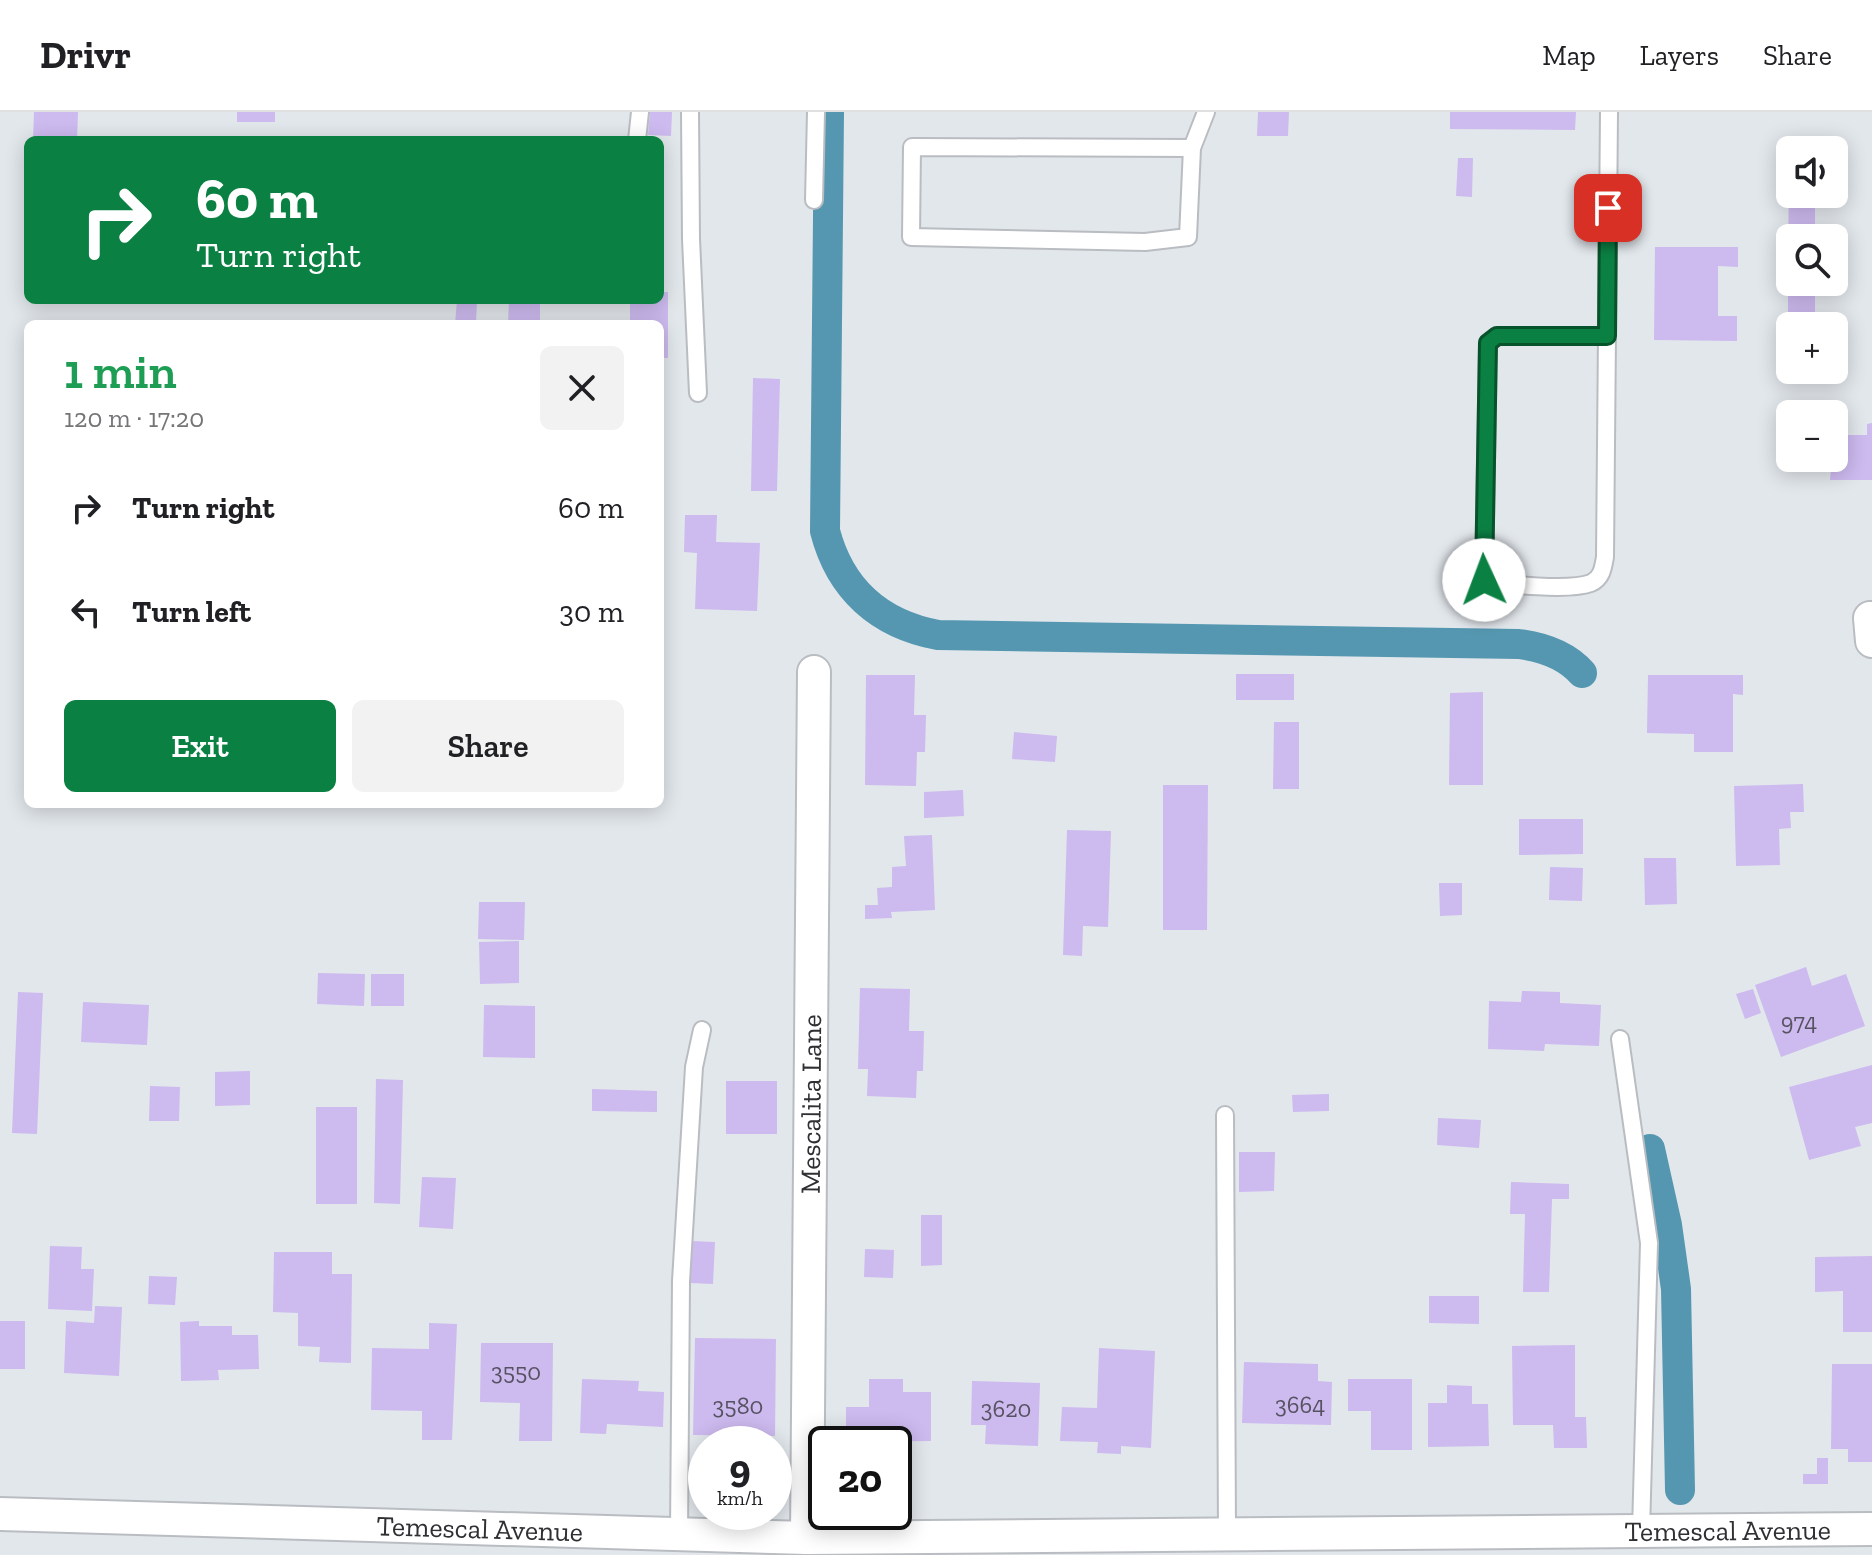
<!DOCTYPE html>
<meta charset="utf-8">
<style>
:root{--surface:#fff;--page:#f2f2f2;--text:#202124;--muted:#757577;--line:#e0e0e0;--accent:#0b8043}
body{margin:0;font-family:"Zilla Slab",serif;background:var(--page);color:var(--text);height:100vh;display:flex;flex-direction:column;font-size:30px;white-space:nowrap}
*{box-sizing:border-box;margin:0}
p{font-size:26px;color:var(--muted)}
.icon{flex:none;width:44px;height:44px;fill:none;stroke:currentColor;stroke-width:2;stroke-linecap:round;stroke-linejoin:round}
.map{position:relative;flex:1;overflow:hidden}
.side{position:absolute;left:24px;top:208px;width:640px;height:488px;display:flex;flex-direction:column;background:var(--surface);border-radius:12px;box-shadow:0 4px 20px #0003}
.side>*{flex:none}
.hud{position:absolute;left:24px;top:24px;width:640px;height:168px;border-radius:12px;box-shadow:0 4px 20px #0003;background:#0b8043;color:#fff;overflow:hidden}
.fabs{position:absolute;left:1776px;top:24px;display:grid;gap:16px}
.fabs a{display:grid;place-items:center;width:72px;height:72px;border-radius:12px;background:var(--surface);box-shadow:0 4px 20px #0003;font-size:40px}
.speed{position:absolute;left:688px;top:1314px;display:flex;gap:16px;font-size:40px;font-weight:700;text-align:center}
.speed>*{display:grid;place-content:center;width:104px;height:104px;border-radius:50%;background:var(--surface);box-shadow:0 4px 20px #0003;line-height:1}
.speed small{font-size:20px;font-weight:400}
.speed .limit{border:4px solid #111;border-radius:12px;background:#fff;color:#111}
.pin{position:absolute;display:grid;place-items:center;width:68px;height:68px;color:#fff;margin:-34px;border-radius:16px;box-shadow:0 4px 12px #0006}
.me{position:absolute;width:88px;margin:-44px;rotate:358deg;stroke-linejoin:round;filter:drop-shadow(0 0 6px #0008)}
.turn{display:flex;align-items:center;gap:28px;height:168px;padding:0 40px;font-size:36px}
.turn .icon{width:104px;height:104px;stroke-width:2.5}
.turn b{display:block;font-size:56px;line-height:68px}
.round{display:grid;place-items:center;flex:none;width:84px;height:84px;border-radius:12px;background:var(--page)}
.head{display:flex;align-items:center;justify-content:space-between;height:136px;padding:0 40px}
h1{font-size:48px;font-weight:600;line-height:60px;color:#1e9e55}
.action{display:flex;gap:16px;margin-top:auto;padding:16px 40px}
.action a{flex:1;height:92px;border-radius:12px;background:var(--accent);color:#fff;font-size:32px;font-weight:600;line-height:92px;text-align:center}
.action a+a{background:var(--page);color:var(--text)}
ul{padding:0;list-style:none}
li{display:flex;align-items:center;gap:24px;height:104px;padding:0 40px}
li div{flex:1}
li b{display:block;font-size:30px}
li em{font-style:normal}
header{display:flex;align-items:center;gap:48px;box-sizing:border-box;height:112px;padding:0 40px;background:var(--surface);border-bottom:2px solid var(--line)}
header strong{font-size:38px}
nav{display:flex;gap:44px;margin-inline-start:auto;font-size:28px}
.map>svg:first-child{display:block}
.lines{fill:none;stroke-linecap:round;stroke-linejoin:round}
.canal{stroke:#5597b0;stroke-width:30}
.building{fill:#cdbaef}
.service-casing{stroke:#b9bdc2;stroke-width:20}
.minor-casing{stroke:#b9bdc2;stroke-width:36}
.service{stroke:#fff;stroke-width:16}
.minor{stroke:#fff;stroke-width:32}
.route-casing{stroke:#07532c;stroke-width:20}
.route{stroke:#0b8043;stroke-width:14}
.labels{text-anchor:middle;stroke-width:6;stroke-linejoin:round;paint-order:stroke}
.number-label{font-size:24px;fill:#565262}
.street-label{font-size:28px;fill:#2f3033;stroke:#f0f4fa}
</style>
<header>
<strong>Drivr</strong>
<nav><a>Map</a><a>Layers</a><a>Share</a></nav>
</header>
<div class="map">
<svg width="1872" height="1443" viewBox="0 0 1872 1443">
<rect width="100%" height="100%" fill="#e2e7ec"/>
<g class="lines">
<!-- canal -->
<g class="canal">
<path d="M829,0l-4,419c15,58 54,93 113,104l581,9c23,3 47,11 63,29"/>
<path d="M1650,1037l17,76 9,64 4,201"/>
</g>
</g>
<!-- building -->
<g class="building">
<path d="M34,0h44l-1,28h-44z"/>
<rect x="237" y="0" width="38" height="10"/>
<path d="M650,0h22l-1,24 -23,-1z"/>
<path d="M1258,0h31l-1,24h-31z"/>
<path d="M1450,0h126l-1,18 -125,-1z"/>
<path d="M1458,46h15l-1,39 -16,-1z"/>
<path d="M1789,82h26v44h-27z"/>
<path d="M1655,135h83v20l-20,-1v50h19v25l-83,-1z"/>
<rect x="1788" y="170" width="27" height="38"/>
<path d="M660,180h8v66h-8v-34h-30v-24h30z"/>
<path d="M457,188h20l-1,24h-21z"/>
<path d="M509,188h31v24h-32z"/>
<path d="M753,266l27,1 -3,112h-26z"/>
<path d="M1872,311v57h-42l4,-45h33v-11z"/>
<path d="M685,403h32l-1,27 44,1 -3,68 -62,-2 2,-56 -13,-1z"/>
<rect x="1236" y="562" width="58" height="26"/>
<path d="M866,563h49l-1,40h12l-1,37h-8l-1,34 -51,-1z"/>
<path d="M1648,563h95v20l-10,-1v58h-39v-18l-47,-1z"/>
<path d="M1483,580v93h-34l1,-92z"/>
<path d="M1274,610h25v67h-26z"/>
<path d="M1014,620l43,4 -2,26 -43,-3z"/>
<path d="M1803,672l1,28h-14l1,16 -12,1 1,36 -44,1 -2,-80z"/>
<path d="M1163,673h45l-1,145h-44z"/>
<path d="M963,678l1,26 -40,2v-26z"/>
<path d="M1519,707h64v35l-64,1z"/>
<path d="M1067,718l44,1 -3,96 -25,-1 -1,30 -19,-1z"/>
<path d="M932,723l3,75 -44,2 1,6 -27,1v-14h13l-1,-17 15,-1v-20l14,-1 -2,-30z"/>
<path d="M1644,746h32l1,46 -32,1z"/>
<path d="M1550,755l33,1 -1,33 -33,-1z"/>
<path d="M1439,771h23v32l-22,1z"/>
<path d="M479,790h46l-1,38 -46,-1z"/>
<path d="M519,829v42l-39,1 -1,-42z"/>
<path d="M1806,855l6,19 34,-12 19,52 -84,31 -26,-72z"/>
<path d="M318,861l47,1 -1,32 -47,-2z"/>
<rect x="371" y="862" width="33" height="32"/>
<path d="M860,876l50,1 -1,42h15l-1,40h-6l-1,27 -49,-2 1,-27h-10z"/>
<path d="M1753,877l8,24 -16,6 -9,-25z"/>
<path d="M1522,879l38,1v11l41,2 -2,41 -54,-2 -1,7 -56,-2 1,-48 32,1z"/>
<path d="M18,880l25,1 -6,141 -25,-1z"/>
<path d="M83,890l66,3 -2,40 -66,-3z"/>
<path d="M484,893l51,1v52l-52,-1z"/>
<path d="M1872,953v58l-17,4 6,19 -52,14 -20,-73z"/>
<path d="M250,959v34l-35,1v-34z"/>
<path d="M376,967l27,1 -3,124 -26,-1z"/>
<rect x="726" y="969" width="51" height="53"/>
<path d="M150,974l30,1 -1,34h-30z"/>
<path d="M592,977l65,2v21l-65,-1z"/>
<path d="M1329,982v17l-36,1 -1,-17z"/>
<rect x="316" y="995" width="41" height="97"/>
<path d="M1438,1006l43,2 -2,28 -42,-3z"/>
<path d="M1239,1040h36l-1,39 -35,1z"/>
<path d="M422,1065l34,1 -3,51 -34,-2z"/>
<path d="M1511,1070l58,2v15h-17l-3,93h-26l2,-78h-15z"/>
<path d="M921,1103h21v50l-21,1z"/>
<path d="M692,1129l23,1 -2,42 -23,-1z"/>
<path d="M50,1134l32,1 -1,22h13l-2,42 -44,-2z"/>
<path d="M865,1137l29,1 -1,28 -29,-1z"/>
<path d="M274,1140h58v22h20l-1,89 -32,-1 1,-15 -22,-1v-33l-25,-1z"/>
<path d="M1872,1144v76h-29v-41l-28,1v-35z"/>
<path d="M149,1164l28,1 -2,28 -27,-1z"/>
<path d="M1429,1184h50v28l-50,-1z"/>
<path d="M95,1194l27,1 -3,69 -55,-3 2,-52 28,2z"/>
<rect x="0" y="1209" width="25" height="48"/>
<path d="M199,1209v5h33v9h26l1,34 -41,1 1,10 -38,1 -1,-59z"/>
<path d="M429,1211l28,1 -5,116h-30v-29l-51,-1 1,-62 57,1z"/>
<path d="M695,1226l81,1 -1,97 -82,-1z"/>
<path d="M481,1231h72l-1,98h-33l1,-38 -40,-1z"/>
<path d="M1575,1233v72h11l1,31h-33l-1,-23h-40l-1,-79z"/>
<path d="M1099,1236l56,3 -4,97 -30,-2v8l-24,-1 1,-11 -38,-1 2,-34 35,1z"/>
<path d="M1244,1250l74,2v17l14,1 -1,43 -89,-2z"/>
<path d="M1832,1252h40v98h-24v-13h-17z"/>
<path d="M582,1267l57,2 -1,10 26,1 -1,35 -56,-3 -1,10 -26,-1z"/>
<path d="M869,1267h34v13h28v49l-85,1v-35h23z"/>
<path d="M1348,1267h64v71h-41v-39h-23z"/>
<path d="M972,1269l68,2 -2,63 -53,-2 1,-19h-15z"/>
<path d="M1447,1273l25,1v18h16l1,42 -61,1v-44h19z"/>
<path d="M1817,1346h11v26h-25v-10h14z"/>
</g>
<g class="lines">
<defs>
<g id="service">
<path d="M690,0l1,127 7,154"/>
<path d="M637,28l3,-28"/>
<path d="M1192,36l-280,-1 -1,90 234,5 43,-5 4,-89 14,-36"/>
<path d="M814,88l2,-88"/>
<path d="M1607,224h-110l-9,7 -4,237c22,5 86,11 107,3 11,-5 12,-15 14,-26l4,-445"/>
<path d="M1620,927l29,204 -8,288"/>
<path d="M1225,1003l2,419"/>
<path d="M679,1422l2,-253 13,-214 8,-37"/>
</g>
<g id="minor">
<path d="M1870,506l2,23"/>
<path id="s1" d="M0,1402l807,24 1065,-9"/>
<path id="s2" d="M807,1426l7,-866"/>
</g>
</defs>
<!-- service casing -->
<use href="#service" class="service-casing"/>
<!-- minor casing -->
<use href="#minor" class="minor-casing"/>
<!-- service -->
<use href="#service" class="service"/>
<!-- minor -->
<use href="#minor" class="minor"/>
</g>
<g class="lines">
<defs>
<path id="route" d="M1484,468l4,-237 9,-7h110l1,-128"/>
</defs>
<!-- route casing -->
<use href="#route" class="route-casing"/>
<!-- route -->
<use href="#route" class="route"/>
</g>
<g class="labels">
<!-- number labels -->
<g class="number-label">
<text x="1799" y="918">974</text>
<text x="516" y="1268">3550</text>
<text x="1300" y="1301">3664</text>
<text x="738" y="1302">3580</text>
<text x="1006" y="1305">3620</text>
</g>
<!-- street labels -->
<g class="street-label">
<text dy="10" stroke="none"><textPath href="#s2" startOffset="434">Mescalita Lane</textPath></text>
<text dy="10" stroke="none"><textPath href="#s1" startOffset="480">Temescal Avenue</textPath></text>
<text dy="10" stroke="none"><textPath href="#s1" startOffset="1728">Temescal Avenue</textPath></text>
</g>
</g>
</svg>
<div class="fabs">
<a><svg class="icon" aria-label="sound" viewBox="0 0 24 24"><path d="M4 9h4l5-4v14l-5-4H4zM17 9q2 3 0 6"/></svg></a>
<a><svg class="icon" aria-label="search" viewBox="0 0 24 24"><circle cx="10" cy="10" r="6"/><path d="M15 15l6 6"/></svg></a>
<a>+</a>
<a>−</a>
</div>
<div class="speed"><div>9<small>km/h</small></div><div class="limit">20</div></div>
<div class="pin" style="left:1608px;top:96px;background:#d93025"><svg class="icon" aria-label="arrive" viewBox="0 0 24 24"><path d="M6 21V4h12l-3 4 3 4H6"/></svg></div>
<svg class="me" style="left:1484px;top:468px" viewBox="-20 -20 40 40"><circle r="19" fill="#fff"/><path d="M0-13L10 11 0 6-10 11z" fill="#0b8043"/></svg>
<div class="hud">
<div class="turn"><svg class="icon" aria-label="right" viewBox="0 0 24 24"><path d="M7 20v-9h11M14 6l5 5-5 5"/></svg><div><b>60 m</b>Turn right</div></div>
</div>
<section class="side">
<div class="head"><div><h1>1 min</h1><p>120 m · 17:20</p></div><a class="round"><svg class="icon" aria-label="close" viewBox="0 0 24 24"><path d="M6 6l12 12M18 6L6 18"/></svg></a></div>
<ul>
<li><svg class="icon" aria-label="right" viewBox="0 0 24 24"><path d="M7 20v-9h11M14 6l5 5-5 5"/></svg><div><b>Turn right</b></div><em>60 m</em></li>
<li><svg class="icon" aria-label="left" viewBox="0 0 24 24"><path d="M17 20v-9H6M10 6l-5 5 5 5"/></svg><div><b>Turn left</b></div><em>30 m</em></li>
</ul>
<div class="action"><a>Exit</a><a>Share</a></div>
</section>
</div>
